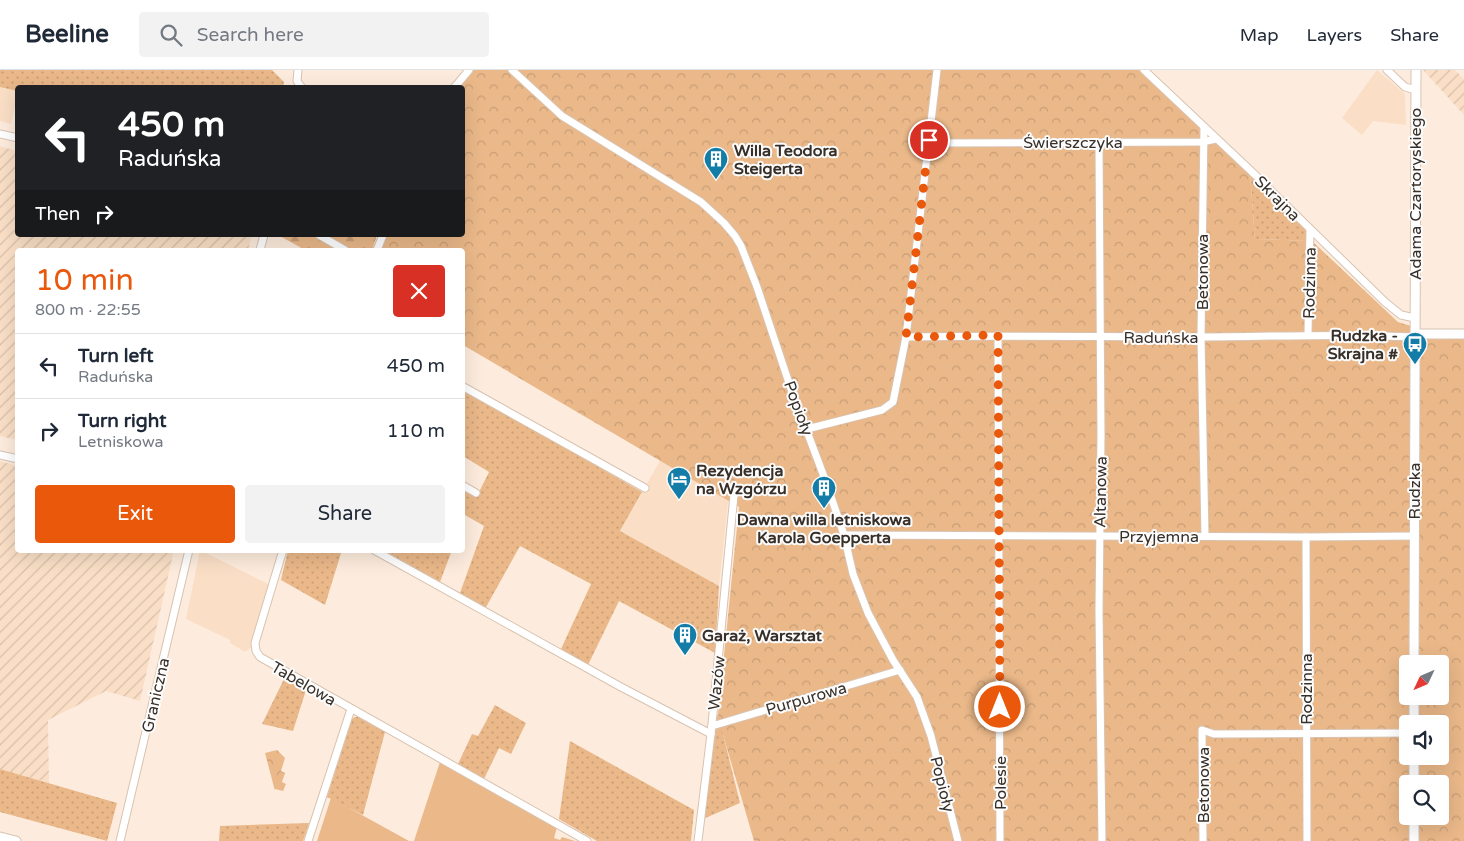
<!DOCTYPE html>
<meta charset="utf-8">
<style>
:root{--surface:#fff;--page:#f2f2f3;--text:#1f2937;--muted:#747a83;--line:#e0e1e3;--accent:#ea580c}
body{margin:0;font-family:"Varela Round",sans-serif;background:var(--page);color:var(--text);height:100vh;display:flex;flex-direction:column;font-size:19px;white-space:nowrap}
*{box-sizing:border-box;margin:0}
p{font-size:16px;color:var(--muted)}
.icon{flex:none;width:28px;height:28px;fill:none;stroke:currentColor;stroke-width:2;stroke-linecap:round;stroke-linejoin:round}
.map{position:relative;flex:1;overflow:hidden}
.drawer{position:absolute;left:15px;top:178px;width:450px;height:305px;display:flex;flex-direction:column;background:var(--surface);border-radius:5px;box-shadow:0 5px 20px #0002}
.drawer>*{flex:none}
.hud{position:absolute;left:15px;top:15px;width:450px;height:152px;border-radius:5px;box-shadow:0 5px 20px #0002;background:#202124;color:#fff;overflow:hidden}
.needle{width:32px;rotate:226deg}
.fabs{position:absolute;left:1399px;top:585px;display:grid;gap:10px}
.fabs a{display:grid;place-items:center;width:50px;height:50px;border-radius:5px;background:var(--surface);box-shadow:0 5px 20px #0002;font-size:25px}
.pin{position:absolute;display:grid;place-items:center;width:42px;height:42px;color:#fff;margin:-21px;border:2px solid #fff;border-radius:50%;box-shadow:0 1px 5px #0007}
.me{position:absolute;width:55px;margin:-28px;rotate:0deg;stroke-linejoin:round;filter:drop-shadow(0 0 4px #0008)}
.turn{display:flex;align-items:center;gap:18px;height:105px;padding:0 20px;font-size:22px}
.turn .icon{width:65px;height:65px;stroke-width:2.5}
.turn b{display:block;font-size:35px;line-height:42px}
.then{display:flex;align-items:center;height:48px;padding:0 20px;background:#0003;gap:10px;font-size:19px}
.round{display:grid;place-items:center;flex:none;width:52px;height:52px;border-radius:5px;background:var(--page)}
.overview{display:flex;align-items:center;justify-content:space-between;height:85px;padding:0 20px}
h1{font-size:30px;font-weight:600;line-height:38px;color:var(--accent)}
.button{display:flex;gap:10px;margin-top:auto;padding:10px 20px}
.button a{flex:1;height:58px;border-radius:5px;background:var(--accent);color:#fff;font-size:20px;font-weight:600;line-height:58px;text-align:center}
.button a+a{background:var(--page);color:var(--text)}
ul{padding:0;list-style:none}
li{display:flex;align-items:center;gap:15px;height:65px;padding:0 20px;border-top:1px solid var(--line)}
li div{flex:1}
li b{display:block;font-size:19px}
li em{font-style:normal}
header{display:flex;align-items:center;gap:30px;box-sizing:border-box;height:70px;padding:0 25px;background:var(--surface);border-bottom:1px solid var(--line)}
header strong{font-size:24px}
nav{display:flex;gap:28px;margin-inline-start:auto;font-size:18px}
.search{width:350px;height:45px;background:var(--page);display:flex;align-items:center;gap:12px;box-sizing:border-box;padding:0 18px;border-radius:5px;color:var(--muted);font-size:19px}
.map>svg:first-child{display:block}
.built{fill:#fadfc6}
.industrial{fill:url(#industrial-furrows)}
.grass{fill:url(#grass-dots)}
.forest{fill:url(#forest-firs)}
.park{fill:url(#park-crowns);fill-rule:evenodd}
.garden{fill:#eab889}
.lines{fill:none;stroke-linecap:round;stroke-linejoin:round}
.street-casing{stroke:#d8c3b1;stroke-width:9}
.secondary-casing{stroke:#d8c3b1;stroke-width:11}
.street{stroke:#fff;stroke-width:7}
.secondary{stroke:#fff;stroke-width:9}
.route{stroke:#ea580c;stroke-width:9;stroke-dasharray:0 16.2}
.labels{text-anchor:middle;stroke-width:4;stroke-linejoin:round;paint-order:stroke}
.street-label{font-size:16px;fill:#372f28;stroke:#fcfcfc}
.poi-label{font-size:16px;font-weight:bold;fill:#372f28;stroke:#fcfcfc;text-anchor:start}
</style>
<header>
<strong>Beeline</strong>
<div class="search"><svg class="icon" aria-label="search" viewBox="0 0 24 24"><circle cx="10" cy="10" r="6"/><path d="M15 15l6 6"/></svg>Search here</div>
<nav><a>Map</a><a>Layers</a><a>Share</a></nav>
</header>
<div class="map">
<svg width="1464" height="771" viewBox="0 0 1464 771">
<defs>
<pattern id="industrial-furrows" width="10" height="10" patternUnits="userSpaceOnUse" patternTransform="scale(1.25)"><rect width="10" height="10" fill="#fadfc6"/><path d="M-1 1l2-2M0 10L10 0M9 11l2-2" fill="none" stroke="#d7c0aa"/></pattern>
<pattern id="grass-dots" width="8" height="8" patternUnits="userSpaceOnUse" patternTransform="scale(1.25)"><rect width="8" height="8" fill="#eab889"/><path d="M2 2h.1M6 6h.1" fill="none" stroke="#c99e76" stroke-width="1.8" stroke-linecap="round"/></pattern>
<pattern id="forest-firs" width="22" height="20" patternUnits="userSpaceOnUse" patternTransform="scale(1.25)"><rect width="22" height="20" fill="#eab889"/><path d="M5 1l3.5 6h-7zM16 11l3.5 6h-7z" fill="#c99e76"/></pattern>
<pattern id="park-crowns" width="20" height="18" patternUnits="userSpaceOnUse" patternTransform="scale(1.25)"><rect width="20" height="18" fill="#eab889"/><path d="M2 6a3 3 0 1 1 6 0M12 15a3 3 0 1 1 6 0" fill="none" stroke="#c99e76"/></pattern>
</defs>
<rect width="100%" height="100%" fill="#fdecdd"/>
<!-- built -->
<g class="built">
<path d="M1377,0l28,24 1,31 -33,-4 -11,14 -20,-17z"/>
<path d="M0,17l17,4v7l-6,26 -11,-3z"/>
<path d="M662,387l67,36 -10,93 -99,-54z"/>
<path d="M200,480l70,35 -18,62 -7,5 -15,-9v-3l-44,-21z"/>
</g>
<!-- industrial -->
<g class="industrial">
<path d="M1423,0h32l9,9v36z"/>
<path d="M0,76l17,5 1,84h234l-4,15h-230l-1,190 -17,-4z"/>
<path d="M0,391l17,5 1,84h156l-34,151 -34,-10 -58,29 1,63 -49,-14z"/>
</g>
<!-- grass -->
<g class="grass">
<path d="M0,0h272l12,12 -1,6h-265l-1,3 -17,-4z"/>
<path d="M1250,103l57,57 1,2 -1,9 -52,-2z"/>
<path d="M463,319l179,103 -22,39 99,55 -4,67 -96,-52 -31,64 -27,-16 30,-65 -71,-38 -35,63 -25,-16 24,-67 -19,-11 -2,5v-32l14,8 12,-24 -26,-16z"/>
<path d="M288,480h54l-17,55 -44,-25z"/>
<path d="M380,480h72l-12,32z"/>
<path d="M286,605l21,12 -14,44 -31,-7z"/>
<path d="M495,635l31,18 -15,31 -12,-6 -15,31 -26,-15 14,-30 6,2z"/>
<path d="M355,647h3l27,15 -22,83 -36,-18 25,-78z"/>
<path d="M721,656l19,77 -37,16 11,-88z"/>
<path d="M570,671l124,69 -3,31h-94l-38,-22z"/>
<path d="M0,699l117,34 -10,38 -107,-29z"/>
<path d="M309,753l-6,18h-84l1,-15z"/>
</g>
<!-- forest -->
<path class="forest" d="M278,165h99l-5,15h-67z"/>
<!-- park -->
<g class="park">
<path d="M466,0h673l111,103 5,66 57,2 86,81 23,7h43v512h-710l-32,-110 -10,-5 6,-11 21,-208 -276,-162 -1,-95h-84l4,-15h80v-147l-9,-1zM1408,594h32v32h-32zM1408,654h32v32h-32zM1408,714h32v32h-32z"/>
<path d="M277,680l8,8 -4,13 4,2 -3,9 4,2 -3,7 -8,-2v2l-10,-38z"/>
</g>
<!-- garden -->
<g class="garden">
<path d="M440,692l117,65 -3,11 6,2 2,-3 13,4h-161z"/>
<path d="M331,728l78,43h-92z"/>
</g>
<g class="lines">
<defs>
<g id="street">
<path d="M298,0l-1,11 5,7"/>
<path d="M512,0l50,46 139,86 23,21 11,13 6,10 16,41 34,102 35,93 18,53 9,39 15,39 25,47 24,37 14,39 27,105"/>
<path d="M1144,0l106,100 135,132 16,13 14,3"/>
<path d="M1387,0l18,17 11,3"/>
<path d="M454,18l15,-18"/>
<path d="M1204,57l-3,210 4,199"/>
<path d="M0,64l18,4"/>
<path d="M929,73l273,-1 14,-3"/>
<path d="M1099,73l2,293 -2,175 3,230"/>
<path d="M319,165l26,15"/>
<path d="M260,180l4,-15"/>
<path d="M377,180l6,-15"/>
<path d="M998,265l2,506"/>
<path d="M1308,265l2,-105"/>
<path d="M906,267c98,-2 195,0 293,0 72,0 144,-4 216,0"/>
<path d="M462,316l183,102"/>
<path d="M807,359l75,-19 11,-8 13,-65 31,-267"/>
<path d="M0,385l18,4"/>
<path d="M462,415l14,8"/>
<path d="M844,465l462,2 108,-1"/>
<path d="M1306,467l1,304"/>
<path d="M283,480l-28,93 1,8 4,6 327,184"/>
<path d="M374,480l247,137 90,47"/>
<path d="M712,656l188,-56"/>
<path d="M120,771l69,-291"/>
<path d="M308,771l43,-132"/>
<path d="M698,771l13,-107 23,-239"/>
<path d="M1203,771l-1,-111 12,4 194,-1"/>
</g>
<g id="secondary">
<path d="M1415,264h49"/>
<path d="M1414,594l2,-594"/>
<path d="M1414,626v28"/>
<path d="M1414,714v-28"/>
<path d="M0,767l16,4"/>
<path d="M1414,771v-25"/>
</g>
</defs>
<!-- street casing -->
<use href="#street" class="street-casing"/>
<!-- secondary casing -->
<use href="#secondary" class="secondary-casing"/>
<!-- street -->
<use href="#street" class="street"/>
<!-- secondary -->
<use href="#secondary" class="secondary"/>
</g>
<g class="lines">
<!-- route -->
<path class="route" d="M929,70l-23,197 92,-2 2,372"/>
</g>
<!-- icons -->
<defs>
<symbol id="building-pin" viewBox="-11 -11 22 30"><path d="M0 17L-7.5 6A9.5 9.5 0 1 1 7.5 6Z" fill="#137da7" stroke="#fcfcfc"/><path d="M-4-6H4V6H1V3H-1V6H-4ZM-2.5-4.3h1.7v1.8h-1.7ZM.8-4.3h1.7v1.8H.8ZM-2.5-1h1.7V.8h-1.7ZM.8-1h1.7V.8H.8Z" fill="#fff"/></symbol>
<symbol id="bus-pin" viewBox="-11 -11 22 30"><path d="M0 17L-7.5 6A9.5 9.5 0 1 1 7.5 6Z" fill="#137da7" stroke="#fcfcfc"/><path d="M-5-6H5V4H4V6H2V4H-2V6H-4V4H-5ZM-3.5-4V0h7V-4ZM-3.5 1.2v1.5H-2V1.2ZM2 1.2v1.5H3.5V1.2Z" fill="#fff"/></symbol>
<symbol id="hotel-pin" viewBox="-11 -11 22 30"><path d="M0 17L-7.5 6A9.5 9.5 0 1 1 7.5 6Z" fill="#137da7" stroke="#fcfcfc"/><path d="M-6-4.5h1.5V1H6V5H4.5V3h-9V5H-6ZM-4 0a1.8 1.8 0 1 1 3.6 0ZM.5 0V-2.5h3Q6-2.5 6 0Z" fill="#fff"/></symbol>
</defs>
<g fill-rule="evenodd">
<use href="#building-pin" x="702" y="75" width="28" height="38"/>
<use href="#bus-pin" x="1401" y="260" width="28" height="38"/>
<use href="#hotel-pin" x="665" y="395" width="28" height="38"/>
<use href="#building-pin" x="810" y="404" width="28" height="38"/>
<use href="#building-pin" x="671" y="551" width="28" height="38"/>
</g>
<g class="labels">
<!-- street labels -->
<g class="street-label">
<text x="1073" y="78">Świerszczyka</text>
<text transform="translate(1415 124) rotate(-90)" y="6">Adama Czartoryskiego</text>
<text transform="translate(1278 128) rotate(45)" y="6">Skrajna</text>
<text transform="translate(1202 202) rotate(-90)" y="6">Betonowa</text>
<text transform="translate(1309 213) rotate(-89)" y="6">Rodzinna</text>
<text x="1161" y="273">Raduńska</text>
<text transform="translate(799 338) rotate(70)" y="6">Popioły</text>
<text transform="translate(1414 421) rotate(-90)" y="6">Rudzka</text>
<text transform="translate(1100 422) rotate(-89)" y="6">Altanowa</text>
<text x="1159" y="472">Przyjemna</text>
<text transform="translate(304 613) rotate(30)" y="6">Tabelowa</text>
<text transform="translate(716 613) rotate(-84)" y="6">Wazów</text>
<text transform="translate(1306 619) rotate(-90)" y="6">Rodzinna</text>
<text transform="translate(155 625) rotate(-77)" y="6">Graniczna</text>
<text transform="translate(806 628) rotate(-16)" y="6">Purpurowa</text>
<text transform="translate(1000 713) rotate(-90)" y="6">Polesie</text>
<text transform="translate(943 714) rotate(76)" y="6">Popioły</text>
<text transform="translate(1203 715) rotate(-90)" y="6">Betonowa</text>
</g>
<!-- poi labels -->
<g class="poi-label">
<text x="734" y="86">Willa Teodora<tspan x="734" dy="18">Steigerta</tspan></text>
<text x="1398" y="271" text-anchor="end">Rudzka -<tspan x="1398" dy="18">Skrajna #</tspan></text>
<text x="696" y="406">Rezydencja<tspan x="696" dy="18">na Wzgórzu</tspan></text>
<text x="824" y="455" text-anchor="middle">Dawna willa letniskowa<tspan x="824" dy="18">Karola Goepperta</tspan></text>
<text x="702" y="571">Garaż, Warsztat</text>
</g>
</g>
</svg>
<div class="fabs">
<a><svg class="needle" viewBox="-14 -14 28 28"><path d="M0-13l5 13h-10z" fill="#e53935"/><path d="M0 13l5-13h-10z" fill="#747a83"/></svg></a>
<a><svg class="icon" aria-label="sound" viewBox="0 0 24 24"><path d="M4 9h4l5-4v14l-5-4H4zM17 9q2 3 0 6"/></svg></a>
<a><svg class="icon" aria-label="search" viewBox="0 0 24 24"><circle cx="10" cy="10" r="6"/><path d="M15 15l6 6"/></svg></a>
</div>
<div class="pin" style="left:929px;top:70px;background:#d93025"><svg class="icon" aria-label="arrive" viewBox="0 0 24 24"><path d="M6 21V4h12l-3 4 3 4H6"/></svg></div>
<svg class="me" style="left:1000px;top:637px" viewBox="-20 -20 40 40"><circle r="17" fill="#ea580c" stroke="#fff" stroke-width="3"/><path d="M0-11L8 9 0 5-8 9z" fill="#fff"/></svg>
<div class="hud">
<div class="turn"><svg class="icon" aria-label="left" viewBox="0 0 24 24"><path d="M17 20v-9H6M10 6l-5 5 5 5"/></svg><div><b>450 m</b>Raduńska</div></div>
<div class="then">Then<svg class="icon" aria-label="right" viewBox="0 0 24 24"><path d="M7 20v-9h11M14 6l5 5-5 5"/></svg></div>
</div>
<section class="drawer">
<div class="overview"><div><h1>10 min</h1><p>800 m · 22:55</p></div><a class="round" style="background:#d93025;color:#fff"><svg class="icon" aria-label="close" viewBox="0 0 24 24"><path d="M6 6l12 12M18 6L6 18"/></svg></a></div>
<ul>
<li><svg class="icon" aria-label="left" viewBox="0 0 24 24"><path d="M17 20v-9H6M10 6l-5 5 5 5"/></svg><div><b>Turn left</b><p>Raduńska</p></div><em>450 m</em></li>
<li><svg class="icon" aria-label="right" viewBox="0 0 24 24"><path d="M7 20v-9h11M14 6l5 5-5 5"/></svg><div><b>Turn right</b><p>Letniskowa</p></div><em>110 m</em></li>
</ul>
<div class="button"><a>Exit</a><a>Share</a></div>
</section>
</div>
